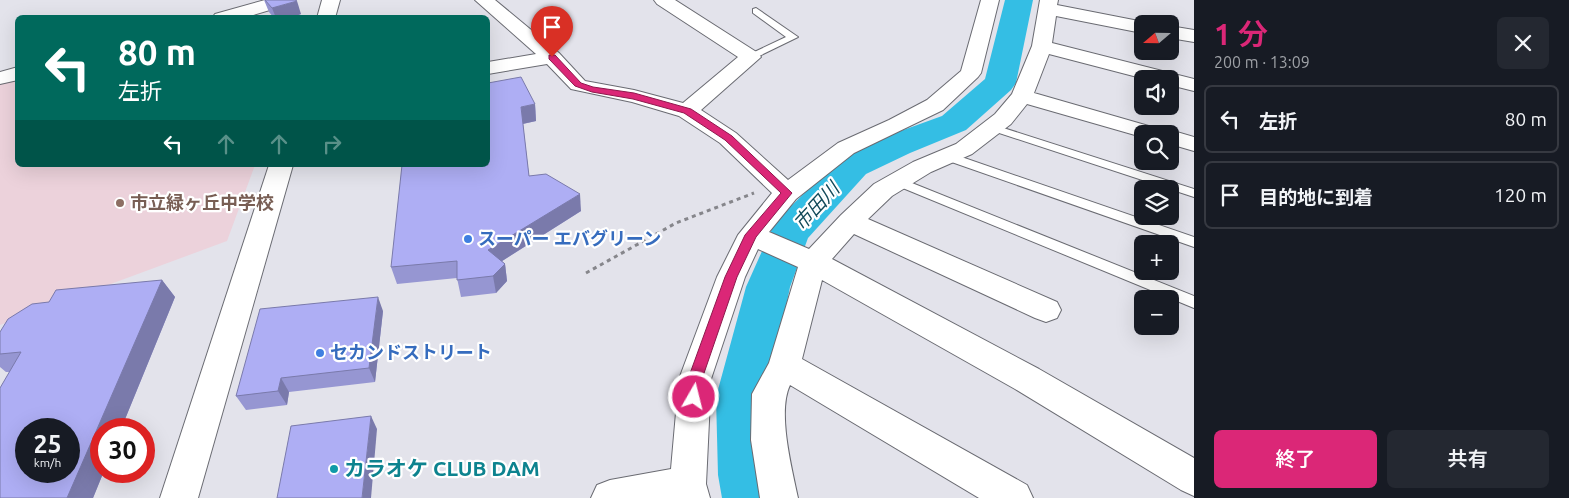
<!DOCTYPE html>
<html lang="ja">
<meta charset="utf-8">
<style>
:root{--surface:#171b24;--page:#242831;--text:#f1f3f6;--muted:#9ea1a6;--line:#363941;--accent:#db2777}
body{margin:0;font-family:Ubuntu,"Noto Sans JP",sans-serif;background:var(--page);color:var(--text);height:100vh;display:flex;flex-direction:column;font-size:19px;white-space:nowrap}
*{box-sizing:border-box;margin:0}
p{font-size:16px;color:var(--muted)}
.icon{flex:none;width:28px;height:28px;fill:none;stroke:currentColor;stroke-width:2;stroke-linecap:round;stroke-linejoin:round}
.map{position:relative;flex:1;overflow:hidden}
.details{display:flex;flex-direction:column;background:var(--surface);width:375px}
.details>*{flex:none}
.top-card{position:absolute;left:15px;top:15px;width:475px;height:152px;border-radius:8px;box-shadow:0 5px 20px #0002;background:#00695c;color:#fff;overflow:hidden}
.needle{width:32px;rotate:250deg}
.controls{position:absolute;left:1134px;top:15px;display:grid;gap:10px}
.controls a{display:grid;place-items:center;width:45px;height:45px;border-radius:8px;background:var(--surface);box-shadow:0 5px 20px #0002;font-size:25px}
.speed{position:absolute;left:15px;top:418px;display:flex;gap:10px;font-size:25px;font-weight:700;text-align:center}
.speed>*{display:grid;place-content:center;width:65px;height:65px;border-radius:50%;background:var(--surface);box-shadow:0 5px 20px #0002;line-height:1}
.speed small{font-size:12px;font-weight:400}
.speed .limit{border:8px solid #d22;background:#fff;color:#111}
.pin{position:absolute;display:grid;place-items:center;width:42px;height:42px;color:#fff;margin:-51px -21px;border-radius:50% 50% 50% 0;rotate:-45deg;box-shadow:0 0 5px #0007}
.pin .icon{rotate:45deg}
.me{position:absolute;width:55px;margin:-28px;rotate:8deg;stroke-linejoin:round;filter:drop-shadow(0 0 4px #0008)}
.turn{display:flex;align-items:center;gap:18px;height:105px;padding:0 20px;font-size:22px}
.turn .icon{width:65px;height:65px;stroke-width:2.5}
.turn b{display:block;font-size:35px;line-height:42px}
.lanes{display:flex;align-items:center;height:48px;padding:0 20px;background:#0003;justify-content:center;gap:25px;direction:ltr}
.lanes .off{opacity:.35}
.round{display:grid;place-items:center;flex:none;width:52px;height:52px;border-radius:8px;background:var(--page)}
.head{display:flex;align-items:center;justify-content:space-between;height:85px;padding:0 20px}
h1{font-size:30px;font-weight:600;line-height:38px;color:var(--accent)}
.cta{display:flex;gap:10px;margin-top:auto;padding:10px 20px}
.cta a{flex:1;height:58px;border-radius:8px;background:var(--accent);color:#fff;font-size:20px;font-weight:600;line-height:58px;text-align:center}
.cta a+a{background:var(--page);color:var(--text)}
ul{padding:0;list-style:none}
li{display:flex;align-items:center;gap:15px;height:68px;margin:0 10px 8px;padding:0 10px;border:2px solid var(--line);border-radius:8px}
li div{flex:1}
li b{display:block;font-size:19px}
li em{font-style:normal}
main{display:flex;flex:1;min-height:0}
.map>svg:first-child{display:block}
.education{fill:#ecd2db}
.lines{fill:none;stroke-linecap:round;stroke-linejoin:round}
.river{fill:#34bee4;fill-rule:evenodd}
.service-casing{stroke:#6a6b72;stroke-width:2}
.minor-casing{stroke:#6a6b72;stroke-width:2}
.tertiary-casing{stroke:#6a6b72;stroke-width:2}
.path{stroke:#86868b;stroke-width:3;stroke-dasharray:4 4;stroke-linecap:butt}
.service{fill:#fff;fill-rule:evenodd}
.minor{fill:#fff;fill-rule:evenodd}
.tertiary{fill:#fff;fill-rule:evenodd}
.wall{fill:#9696d2}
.shaded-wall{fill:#7a7aab}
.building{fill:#aeaef4;stroke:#7a7aab;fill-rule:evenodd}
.route{fill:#db2777;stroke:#8e194d}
.education-dot{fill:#8d6e63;stroke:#fff;stroke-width:2}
.shop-dot{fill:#3f7fe0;stroke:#fff;stroke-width:2}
.culture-dot{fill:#0f9aa8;stroke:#fff;stroke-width:2}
.labels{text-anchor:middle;stroke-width:4.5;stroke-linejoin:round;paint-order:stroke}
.education-label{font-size:18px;font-weight:bold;fill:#785e54;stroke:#fff;text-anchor:start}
.shop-label{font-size:18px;font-weight:bold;fill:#366cbe;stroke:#fff;text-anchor:start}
.water-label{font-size:19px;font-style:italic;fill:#124a5a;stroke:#fff}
.near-culture-label{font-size:21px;font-weight:bold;fill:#0d838f;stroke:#fff;text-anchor:start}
</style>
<main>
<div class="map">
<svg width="1194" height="498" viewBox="0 0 1194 498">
<rect width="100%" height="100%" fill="#e3e3eb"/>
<!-- education -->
<path class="education" d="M17,79l1,86h237l-28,76 -227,84v-241z"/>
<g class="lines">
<!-- river -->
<path class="river" d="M1005,0h28l-17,83 -5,7 -45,40 -56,23 -44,21 -58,64 -18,49 -22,110 6,78 6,23h-58l-4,-23 -2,-78 30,-110 29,-65 65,-64 44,-21 58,-21 43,-37z"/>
<defs>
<g id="service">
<path d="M756,8l42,29 -47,23 -3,-1v-4l38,-18 -33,-24v-4z"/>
<path d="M991,124l203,65v8l-207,-68 -2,-2 2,-2z"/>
<path d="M947,152l247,85v10l-251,-88 -2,-3z"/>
<path d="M897,177l297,119v12l-301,-124 -2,-3z"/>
</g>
<g id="minor">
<path d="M265,0h28l-3,4 -47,14h-31l3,-4z"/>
<path d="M475,0h20l64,53 26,28 49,9 49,13 55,-46 -81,-53 -3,-4h21l83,53 3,4 -60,53 35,23 52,47 50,-37 51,-23 38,-20 34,-29 20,-71h18l-18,73 -3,4 -35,33 -89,43 -58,46 -27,33 40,17 32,-34 33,-31 39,-22 43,-18 39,-30 17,-20 20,-48 8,-46h18l-1,5 92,18 -7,1v9l-86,-17 -4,27 142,36v12l-24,-6v-6h-25l-96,-25 -15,39 132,38 4,-1 24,7v14l-24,-7v-10h-28v3l-115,-33 -16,20 -39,30 -41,18 -39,24 -24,23 189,83 4,8 -4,8 -11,4 -11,-4 -181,-84 -22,25 207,110 155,89v38l-13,-6 -166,-101 -193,-109 -20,79 225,126 6,13h-54l-189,-113c-13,27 2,84 8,113h-38l-9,-58 1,-46 17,-31 29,-96 -40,-18 -13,28 -34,102 -5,105 4,14h-119l6,-13 13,-5 61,-11 8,-90 38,-102 21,-42 34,-42 -52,-50 -41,-27 -47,-14 -61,-13 -24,-25 -59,10v-12l48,-8z"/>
<path d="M1170,26l24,4v12l-24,-4z"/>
<path d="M18,67v13l-18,4v-12z"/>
</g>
<g id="tertiary">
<path d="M322,0h18l-5,18h-18z"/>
<path d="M269,165h24l-95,333h-38z"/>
</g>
</defs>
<!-- service casing -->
<use href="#service" class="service-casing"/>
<!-- minor casing -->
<use href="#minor" class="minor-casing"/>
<!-- tertiary casing -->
<use href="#tertiary" class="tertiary-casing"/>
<!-- path -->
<path class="path" d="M586,273l90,-50 78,-30"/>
<!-- service -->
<use href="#service" class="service"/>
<!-- minor -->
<use href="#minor" class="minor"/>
<!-- tertiary -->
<use href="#tertiary" class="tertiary"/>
</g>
<!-- wall -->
<g class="wall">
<path d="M264,0l37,14 -11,4h-16l-5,-6z"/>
<path d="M535,104l1,17 -13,3 6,52 52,35 -79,50 3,3 2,17 -11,12 -35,4 -4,-19 -60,6 -6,-17 97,-102z"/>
<path d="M162,280l13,17 -54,132h-20v42h3l-11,27h-93l9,-126h-3l-6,-5v-35l49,-30z"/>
<path d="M383,311l-8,71 -86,10 -2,13 -41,5 -10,-14z"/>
</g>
<!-- shaded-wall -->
<g class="shaded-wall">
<path d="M297,1l4,13 -11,4h-14l-4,-10z"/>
<path d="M535,104l1,17 -14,3 -1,-17z"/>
<path d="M580,194l1,17 -90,57 -3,-18z"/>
<path d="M505,264l2,17 -11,12 -3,-17z"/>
<path d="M162,280l13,17 -54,132h-20v42h3l-11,27h-26z"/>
<path d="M378,297l5,14 -8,71 -6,-14z"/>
<path d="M281,378l8,14 -2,13 -9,-14z"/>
<path d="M371,416l6,13 -6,69h-9z"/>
</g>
<!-- building -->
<g class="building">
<path d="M265,0h30l2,1 -25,7z"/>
<path d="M521,77l14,27 -14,3 8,69 17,-2 34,20 -92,56 17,14 -12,12 -36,4v-19l-66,6 11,-102h86v-82z"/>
<path d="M162,280l-95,218h-67v-110l21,-36 -21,2v-22l8,-13 24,-15 17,-2 7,-12zM26,429h43v42h-43z"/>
<path d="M378,297l-9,71 -88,10 -3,13 -42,5 24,-87z"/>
<path d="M371,416l-9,82h-85l14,-72z"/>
</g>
<!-- route -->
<path class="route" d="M549,55h6l26,28 12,4 41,6 57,16 41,27 60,57 -36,44 -19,40 -35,102 -3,22 -5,2 -5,-2 -2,-4 1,-18 37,-102 20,-42 36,-42 -56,-53 -41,-27 -51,-14 -41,-7 -17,-6 -26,-27z"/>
<!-- markers -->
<circle class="education-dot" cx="120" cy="203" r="5"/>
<g class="shop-dot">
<circle cx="468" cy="239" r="5"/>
<circle cx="320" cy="353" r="5"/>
</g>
<circle class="culture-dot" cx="334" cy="469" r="5"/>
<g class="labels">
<!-- education labels -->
<g class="education-label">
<text x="130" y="209">市立緑ヶ丘中学校</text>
</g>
<!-- shop labels -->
<g class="shop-label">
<text x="478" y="245">スーパー エバグリーン</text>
<text x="330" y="359">セカンドストリート</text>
</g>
<!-- water labels -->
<g class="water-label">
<text transform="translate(816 206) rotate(-47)" y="7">市田川</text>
</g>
<!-- near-culture labels -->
<g class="near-culture-label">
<text x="344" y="476">カラオケ CLUB DAM</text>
</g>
</g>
</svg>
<div class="controls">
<a><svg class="needle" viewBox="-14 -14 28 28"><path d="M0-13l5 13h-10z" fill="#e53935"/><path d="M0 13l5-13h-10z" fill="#9ea1a6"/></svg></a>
<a><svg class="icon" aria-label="sound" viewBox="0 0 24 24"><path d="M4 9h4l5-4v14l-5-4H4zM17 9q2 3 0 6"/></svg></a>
<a><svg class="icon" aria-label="search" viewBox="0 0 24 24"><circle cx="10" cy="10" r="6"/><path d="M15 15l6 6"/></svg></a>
<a><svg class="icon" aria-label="layers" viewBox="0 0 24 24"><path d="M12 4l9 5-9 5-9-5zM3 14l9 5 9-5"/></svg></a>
<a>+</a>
<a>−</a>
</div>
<div class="speed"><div>25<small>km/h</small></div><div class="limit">30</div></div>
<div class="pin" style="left:552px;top:57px;background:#d93025"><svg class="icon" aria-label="arrive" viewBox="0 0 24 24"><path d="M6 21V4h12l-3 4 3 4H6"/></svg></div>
<svg class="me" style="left:694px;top:397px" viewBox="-20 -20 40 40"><circle r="17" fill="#db2777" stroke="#fff" stroke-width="3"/><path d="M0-11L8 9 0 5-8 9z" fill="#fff"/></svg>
<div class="top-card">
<div class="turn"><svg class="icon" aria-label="left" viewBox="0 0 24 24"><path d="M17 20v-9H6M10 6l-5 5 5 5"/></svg><div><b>80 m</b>左折</div></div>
<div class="lanes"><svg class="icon" aria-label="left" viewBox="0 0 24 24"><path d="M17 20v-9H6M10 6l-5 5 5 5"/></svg><svg class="icon off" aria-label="ahead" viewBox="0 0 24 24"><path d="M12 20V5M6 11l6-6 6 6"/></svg><svg class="icon off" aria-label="ahead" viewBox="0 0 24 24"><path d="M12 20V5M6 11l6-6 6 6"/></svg><svg class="icon off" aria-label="right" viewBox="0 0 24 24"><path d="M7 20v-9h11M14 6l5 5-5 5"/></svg></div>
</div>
</div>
<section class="details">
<div class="head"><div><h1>1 分</h1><p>200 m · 13:09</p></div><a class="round"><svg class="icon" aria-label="close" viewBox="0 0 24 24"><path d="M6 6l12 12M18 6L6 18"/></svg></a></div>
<ul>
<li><svg class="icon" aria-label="left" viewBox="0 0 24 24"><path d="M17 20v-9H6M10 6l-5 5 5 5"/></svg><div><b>左折</b></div><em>80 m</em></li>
<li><svg class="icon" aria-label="arrive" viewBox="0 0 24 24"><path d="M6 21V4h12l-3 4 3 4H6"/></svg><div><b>目的地に到着</b></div><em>120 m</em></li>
</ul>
<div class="cta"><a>終了</a><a>共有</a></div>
</section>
</main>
